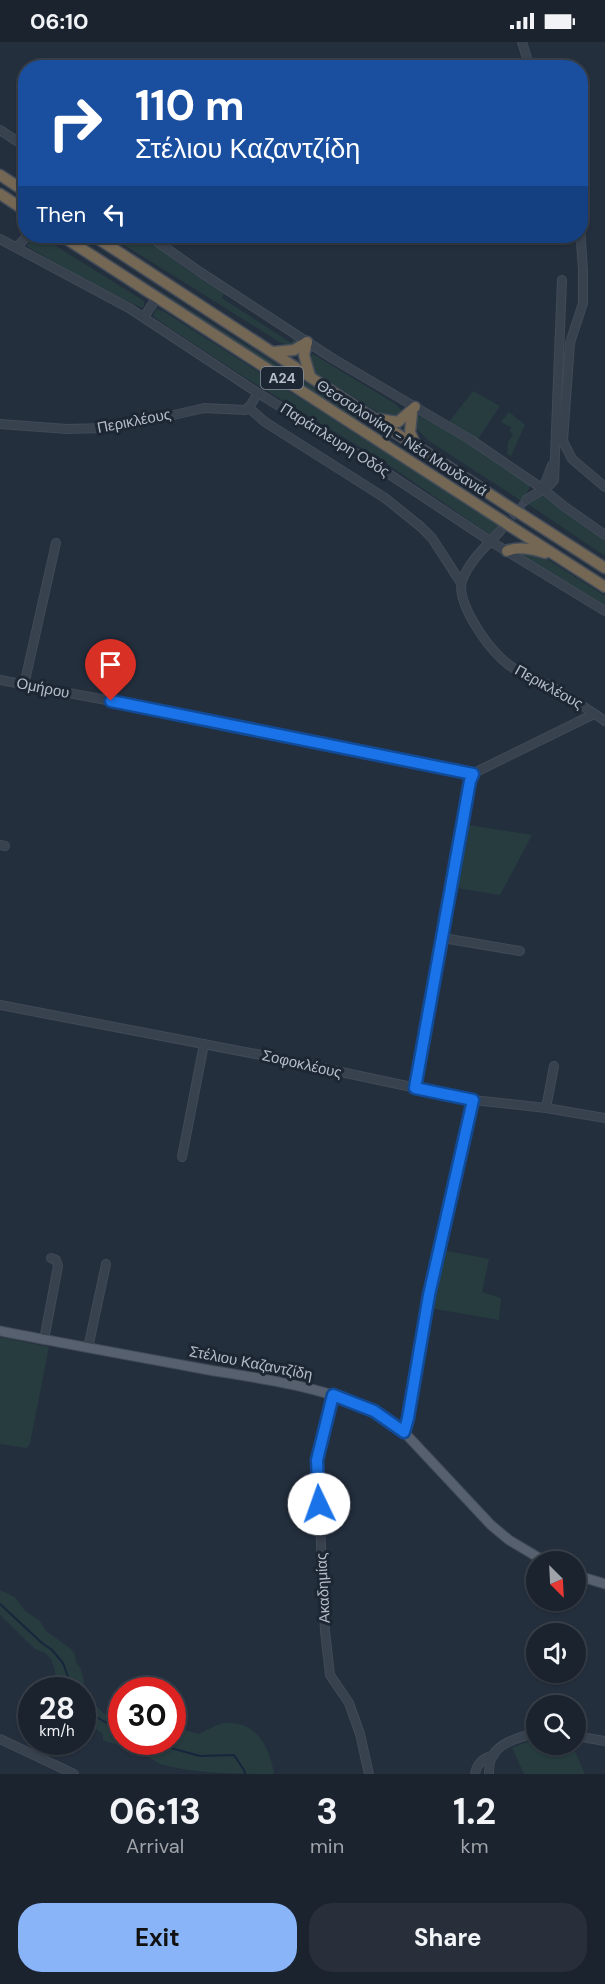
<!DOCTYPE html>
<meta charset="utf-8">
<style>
:root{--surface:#1b232e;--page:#282f3a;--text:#f1f3f6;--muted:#a0a4aa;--line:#39404a;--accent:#8ab4f8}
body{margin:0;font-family:"DM Sans",sans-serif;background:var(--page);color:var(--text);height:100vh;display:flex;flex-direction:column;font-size:22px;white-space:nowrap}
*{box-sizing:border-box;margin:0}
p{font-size:20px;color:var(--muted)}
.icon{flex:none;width:33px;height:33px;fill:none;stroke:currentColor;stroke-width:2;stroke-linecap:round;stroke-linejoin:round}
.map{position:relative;height:1732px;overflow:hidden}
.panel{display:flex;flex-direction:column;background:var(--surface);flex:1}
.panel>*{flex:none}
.guide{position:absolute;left:18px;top:18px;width:570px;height:183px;border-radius:24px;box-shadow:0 2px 4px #0004,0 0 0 2px var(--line);background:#1a4fa0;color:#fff;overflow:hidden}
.needle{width:39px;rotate:156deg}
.controls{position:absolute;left:526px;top:1509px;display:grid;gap:12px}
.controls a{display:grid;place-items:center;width:60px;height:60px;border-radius:50%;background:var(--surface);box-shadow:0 2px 4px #0004,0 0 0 2px var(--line);font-size:30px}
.speed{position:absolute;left:18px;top:1635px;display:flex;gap:12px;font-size:30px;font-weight:700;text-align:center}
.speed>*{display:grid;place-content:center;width:78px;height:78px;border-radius:50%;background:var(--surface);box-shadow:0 2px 4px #0004,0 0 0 2px var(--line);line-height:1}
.speed small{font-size:15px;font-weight:400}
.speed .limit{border:9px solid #d22;background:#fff;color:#111}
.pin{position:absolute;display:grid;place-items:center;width:51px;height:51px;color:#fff;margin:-62px -26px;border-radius:50% 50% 50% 0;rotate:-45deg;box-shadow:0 0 6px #0007}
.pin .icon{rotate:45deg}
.me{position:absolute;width:66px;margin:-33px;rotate:357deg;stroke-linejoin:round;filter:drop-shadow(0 0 4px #0008)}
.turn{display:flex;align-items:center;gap:21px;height:126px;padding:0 18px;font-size:27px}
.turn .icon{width:78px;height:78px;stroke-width:2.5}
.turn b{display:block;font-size:42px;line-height:51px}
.then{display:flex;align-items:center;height:57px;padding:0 18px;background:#0003;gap:12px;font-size:22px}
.eta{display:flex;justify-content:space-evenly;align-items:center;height:102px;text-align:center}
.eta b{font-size:36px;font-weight:700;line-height:42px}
.action{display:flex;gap:12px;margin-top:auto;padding:12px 18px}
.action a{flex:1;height:69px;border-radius:24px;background:var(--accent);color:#111;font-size:24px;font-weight:700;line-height:69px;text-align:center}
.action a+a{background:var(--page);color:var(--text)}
.status{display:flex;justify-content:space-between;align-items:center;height:42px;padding:0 30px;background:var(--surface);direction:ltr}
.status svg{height:16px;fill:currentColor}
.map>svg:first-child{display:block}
.green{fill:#263c3f}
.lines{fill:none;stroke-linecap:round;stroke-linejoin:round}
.stream{stroke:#17263c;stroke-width:2}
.minor-tunnel{stroke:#3a4453;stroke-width:8;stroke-dasharray:8 4;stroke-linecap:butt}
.minor-casing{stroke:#414a57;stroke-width:10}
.major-casing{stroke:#414a57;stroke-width:11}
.highway-casing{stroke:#434c59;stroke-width:13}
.minor{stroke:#38414e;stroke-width:8}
.major{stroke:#56606e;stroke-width:9}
.highway{stroke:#746855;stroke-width:10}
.highway-bridge-casing{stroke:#434c59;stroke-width:13;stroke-linecap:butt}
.highway-bridge{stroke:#746855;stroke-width:10}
.route-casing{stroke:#114b97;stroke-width:15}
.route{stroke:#1a73e8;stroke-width:10}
.labels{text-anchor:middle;stroke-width:6;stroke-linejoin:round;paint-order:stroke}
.shield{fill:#1d2633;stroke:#878f9c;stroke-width:1.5}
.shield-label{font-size:14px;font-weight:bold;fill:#b4bcc9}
.street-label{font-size:15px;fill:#b4bcc9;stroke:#1d2633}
</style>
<div class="status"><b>06:10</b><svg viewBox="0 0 49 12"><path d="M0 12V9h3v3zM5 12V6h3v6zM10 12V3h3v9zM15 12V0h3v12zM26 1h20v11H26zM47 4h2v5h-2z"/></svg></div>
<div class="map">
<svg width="605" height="1732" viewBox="0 0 605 1732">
<rect width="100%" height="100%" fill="#242f3e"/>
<!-- green -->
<g class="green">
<path d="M34,194h6l104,65v5l-2,2 -58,-28 -57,-34z"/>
<path d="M110,194h32l50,37 32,20 -2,5 69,45 3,-5 4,4 -4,4 -13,-3z"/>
<path d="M133,232l224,141 -2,4 -224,-141z"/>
<path d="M156,267l7,2 336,214 -9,10 -104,-72 -137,-83 -84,-55 -12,-9z"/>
<path d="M313,312l83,50 7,8 -2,6 -15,-1 -76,-47 -3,-9z"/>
<path d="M473,349l27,15 -22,33 -29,-17z"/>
<path d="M509,370l16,13 -14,31 -4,-2 1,-12 5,-8 -4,-3 3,-3 -11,-6z"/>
<path d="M417,374l5,1 46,26 60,39 2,4 -7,16 -94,-61 -17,-17v-5z"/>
<path d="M539,454l7,1 59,44v15l-77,-52z"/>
<path d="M515,511l24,1 66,42v12z"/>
<path d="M468,783l64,10 -32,60 -43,-7z"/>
<path d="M443,1208l46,9 -7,33 19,6 -2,22 -70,-12z"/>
<path d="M0,1295l49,10 -19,96 -3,5 -27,-4z"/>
<path d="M0,1548l15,7 10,14 15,10 6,10 25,18 4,5 1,8 5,7 6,27 15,16 9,6 10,2 1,22h50l1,-15 26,7c8,-4 18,-10 27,-11 31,-2 44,25 48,51 -38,0 -74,0 -111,-9 -8,-3 -13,-7 -20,-11 -12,-6 -27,-9 -40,-14v-6l-20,-15 -1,-29h-21l-6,-9v-10l-4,-12 -6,-6 -10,-4 -35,-34z"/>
<path d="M537,1696v6l35,1 13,29h-61l-12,-26z"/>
</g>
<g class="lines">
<!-- stream -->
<g class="stream">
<path d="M0,1562l42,39 10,7 11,13 10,27"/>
<path d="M82,1663l6,7 34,20"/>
<path d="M149,1700l51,14 34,-1 10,15 1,4"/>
</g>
<!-- minor-tunnel -->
<path class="minor-tunnel" d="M504,485l22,-27"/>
<defs>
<g id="minor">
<path d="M522,0l8,26"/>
<path d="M0,88l26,17"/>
<path d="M580,185l3,43v33l-13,40 -7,98 9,18 33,28"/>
<path d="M149,194l51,36 132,86 139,82 72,49 22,18 40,28"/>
<path d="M0,197l129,69 129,85 122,75 110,73 115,70"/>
<path d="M17,205l10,-11"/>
<path d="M144,275l13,-20"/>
<path d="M249,366l16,14 120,76 36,29 11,11 29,45"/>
<path d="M0,382l67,5 37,-1 31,-4 69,-16 41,2 5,-4 8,-13"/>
<path d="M543,447l9,-24"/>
<path d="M526,458c9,-7 22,-10 28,-20l8,-200"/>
<path d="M501,488c-14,15 -32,31 -39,51 -6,22 25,65 41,79 13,13 32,18 48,26 19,11 36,23 54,35"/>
<path d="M0,638l201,38 272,56"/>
<path d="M24,643l32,-142"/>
<path d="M0,803l5,1"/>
<path d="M443,896l77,13"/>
<path d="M0,963l261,50 212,45 73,8 59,10"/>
<path d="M415,1046l57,-311 6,-6 116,-57"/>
<path d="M546,1066l8,-42"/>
<path d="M182,1115l22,-113"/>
<path d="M44,1298l14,-74 -2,-6 -5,-2"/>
<path d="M88,1306l18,-84"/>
<path d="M333,1353l-16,65 8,171 5,44 19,28 11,31 9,40"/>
<path d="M404,1390l12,-57 13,-80 44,-195"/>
<path d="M576,1694l29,5"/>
<path d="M0,1697l74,35"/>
<path d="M475,1732c2,-11 8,-16 19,-19"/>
<path d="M489,1732c0,-5 0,-10 2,-15 6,-16 31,-23 46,-26"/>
</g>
<g id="major">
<path d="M0,1289c66,13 132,25 198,37 71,13 148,18 206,64l87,93 18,15 37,22"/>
<path d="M576,1533l29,9"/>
</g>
<g id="highway">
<path d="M0,133l26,17"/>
<path d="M0,152l26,17"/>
<path d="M62,194l439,284"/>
<path d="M94,194l417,272"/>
<path d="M307,300l-3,13 6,21"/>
<path d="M273,310l21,-2 13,-8"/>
<path d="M412,371l-2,19 6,14"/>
<path d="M379,377l19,3 17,-15"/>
<path d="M521,472l84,54"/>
<path d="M510,484l95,61"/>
<path d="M507,509c11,-5 27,-2 38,2"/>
</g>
</defs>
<!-- minor casing -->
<use href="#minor" class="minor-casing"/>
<!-- major casing -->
<use href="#major" class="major-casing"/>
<!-- highway casing -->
<use href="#highway" class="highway-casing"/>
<!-- minor -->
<use href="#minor" class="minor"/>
<!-- major -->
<use href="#major" class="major"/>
<!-- highway -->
<use href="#highway" class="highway"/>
<defs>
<g id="highway-bridge">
<path d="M511,466l10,6"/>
<path d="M501,478l9,6"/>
</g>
</defs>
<!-- highway-bridge casing -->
<use href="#highway-bridge" class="highway-bridge-casing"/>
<!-- highway-bridge -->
<use href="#highway-bridge" class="highway-bridge"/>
</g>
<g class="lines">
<defs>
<path id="route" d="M111,659l362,73 -3,7 -55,307 58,12 -44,195 -21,123 -4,14 -30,-21 -41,-16 -16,65 2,44"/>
</defs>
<!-- route casing -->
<use href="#route" class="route-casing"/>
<!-- route -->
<use href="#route" class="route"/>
</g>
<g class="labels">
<!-- shield labels -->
<rect class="shield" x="261" y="325" width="42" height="22" rx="4.5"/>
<g class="shield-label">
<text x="282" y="341">Α24</text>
</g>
<!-- street labels -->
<g class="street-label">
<text transform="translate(134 379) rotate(-11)" y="5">Περικλέους</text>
<text transform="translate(402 396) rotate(33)" y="5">Θεσσαλονίκη - Νέα Μουδανιά</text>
<text transform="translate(335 398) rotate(32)" y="5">Παράπλευρη Οδός</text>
<text transform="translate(549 645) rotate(29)" y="5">Περικλέους</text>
<text transform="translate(43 646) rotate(11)" y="5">Ομήρου</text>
<text transform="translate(302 1022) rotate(13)" y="5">Σοφοκλέους</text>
<text transform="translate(251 1321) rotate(11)" y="5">Στέλιου Καζαντζίδη</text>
<text transform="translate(323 1546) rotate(-93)" y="5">Ακαδημίας</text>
</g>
</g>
</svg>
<div class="controls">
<a><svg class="needle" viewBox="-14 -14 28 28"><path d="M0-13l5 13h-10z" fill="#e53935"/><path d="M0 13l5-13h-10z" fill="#a0a4aa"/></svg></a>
<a><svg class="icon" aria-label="sound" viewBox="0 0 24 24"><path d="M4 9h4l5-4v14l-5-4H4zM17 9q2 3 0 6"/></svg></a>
<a><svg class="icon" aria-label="search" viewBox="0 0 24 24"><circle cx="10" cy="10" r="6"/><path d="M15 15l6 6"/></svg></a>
</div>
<div class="speed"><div>28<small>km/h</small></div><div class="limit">30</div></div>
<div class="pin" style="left:111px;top:659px;background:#d93025"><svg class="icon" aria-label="arrive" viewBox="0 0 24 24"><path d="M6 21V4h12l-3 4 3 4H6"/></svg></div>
<svg class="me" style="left:319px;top:1462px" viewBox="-20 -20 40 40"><circle r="19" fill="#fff"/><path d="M0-13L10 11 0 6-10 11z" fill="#1a73e8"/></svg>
<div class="guide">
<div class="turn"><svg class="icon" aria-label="right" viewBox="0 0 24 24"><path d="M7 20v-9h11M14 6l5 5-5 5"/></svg><div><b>110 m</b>Στέλιου Καζαντζίδη</div></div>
<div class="then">Then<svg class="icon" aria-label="left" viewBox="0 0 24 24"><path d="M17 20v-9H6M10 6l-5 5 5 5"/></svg></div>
</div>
</div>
<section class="panel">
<div class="eta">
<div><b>06:13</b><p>Arrival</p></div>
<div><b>3</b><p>min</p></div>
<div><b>1.2</b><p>km</p></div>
</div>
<div class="action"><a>Exit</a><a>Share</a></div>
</section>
